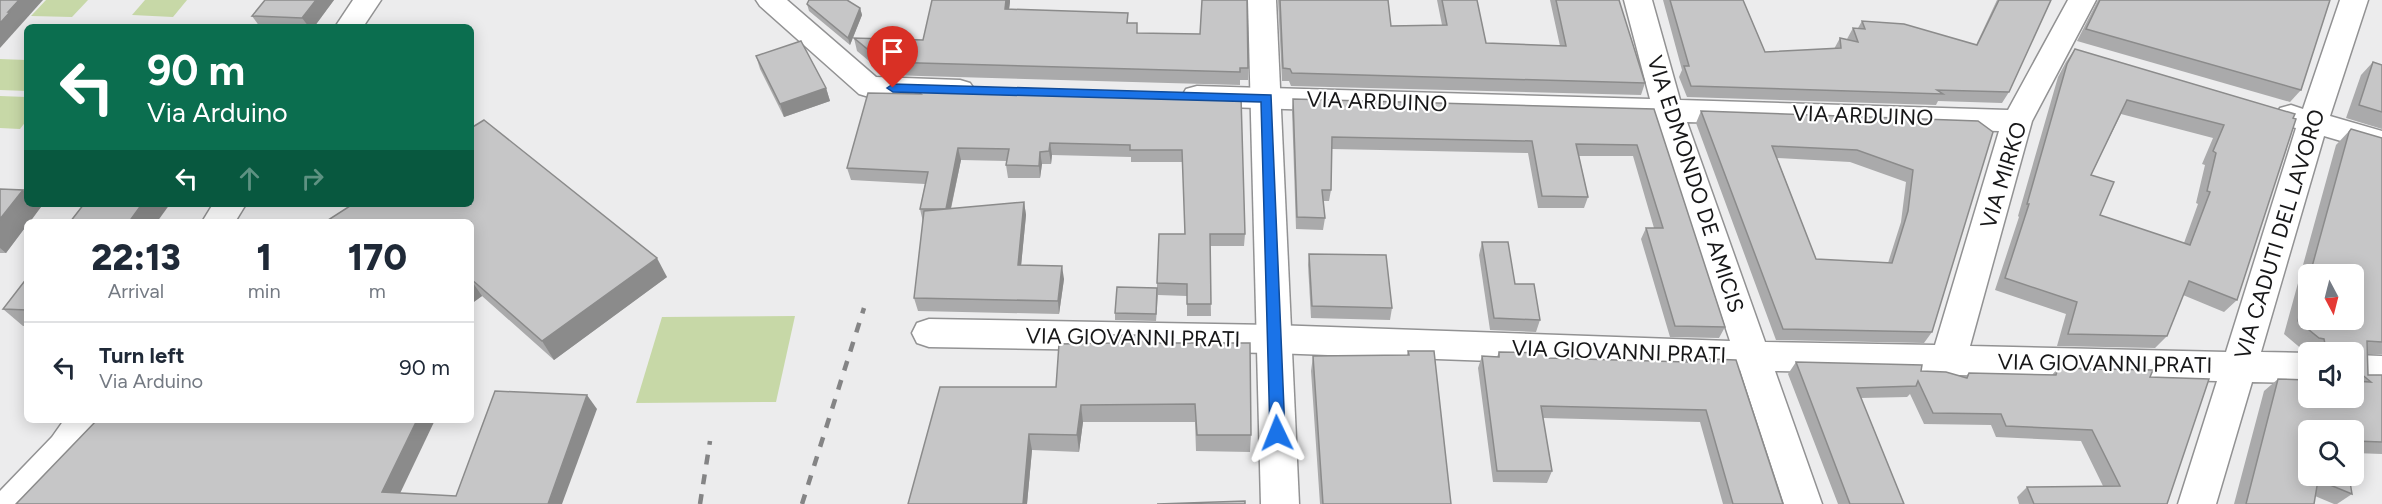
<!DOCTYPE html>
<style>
:root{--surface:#fff;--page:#f6f6f7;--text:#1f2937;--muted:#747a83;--line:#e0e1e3}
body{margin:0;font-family:Figtree,sans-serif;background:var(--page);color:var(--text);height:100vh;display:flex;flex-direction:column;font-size:22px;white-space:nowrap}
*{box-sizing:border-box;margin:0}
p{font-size:20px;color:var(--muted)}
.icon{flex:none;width:33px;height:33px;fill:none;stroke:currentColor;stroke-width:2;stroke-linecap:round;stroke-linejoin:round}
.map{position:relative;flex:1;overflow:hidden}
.drawer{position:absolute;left:24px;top:219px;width:450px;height:204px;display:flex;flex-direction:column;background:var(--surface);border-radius:9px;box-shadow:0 3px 15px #0003}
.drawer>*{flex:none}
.hud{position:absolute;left:24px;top:24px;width:450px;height:183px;border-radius:9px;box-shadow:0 3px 15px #0003;background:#0b6e4f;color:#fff;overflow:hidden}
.needle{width:39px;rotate:173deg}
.buttons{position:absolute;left:2298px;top:264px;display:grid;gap:12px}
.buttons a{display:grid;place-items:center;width:66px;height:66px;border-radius:9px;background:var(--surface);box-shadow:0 3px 15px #0003;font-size:30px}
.pin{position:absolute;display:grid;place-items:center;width:51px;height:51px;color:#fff;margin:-62px -26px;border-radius:50% 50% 50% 0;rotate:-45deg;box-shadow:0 0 6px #0007}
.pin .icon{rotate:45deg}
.me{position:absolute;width:66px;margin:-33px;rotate:358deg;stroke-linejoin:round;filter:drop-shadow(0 0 4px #0008)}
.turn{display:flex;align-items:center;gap:21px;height:126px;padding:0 24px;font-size:27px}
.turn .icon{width:78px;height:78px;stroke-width:2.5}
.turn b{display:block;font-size:42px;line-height:51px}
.lanes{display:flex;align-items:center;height:57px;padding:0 24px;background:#0003;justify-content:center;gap:30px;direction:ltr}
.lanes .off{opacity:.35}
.eta{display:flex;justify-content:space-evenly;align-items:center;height:102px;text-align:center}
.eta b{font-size:36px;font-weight:800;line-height:42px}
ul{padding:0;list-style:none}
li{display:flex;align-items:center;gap:18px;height:90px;padding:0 24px;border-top:2px solid var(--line)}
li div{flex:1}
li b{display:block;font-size:22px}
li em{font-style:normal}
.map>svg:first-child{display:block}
.green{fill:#c7d8a7}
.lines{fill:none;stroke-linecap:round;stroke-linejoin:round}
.minor-casing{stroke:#929293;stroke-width:3}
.major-casing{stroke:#929293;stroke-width:3}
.minor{fill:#fff;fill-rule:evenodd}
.major{fill:#fff;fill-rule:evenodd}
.rail{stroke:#848485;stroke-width:4.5;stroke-dasharray:10 10;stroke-linecap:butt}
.wall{fill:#aaaaab;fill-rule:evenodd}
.shaded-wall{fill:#8b8b8b}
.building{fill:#c6c6c7;stroke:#8b8b8b;stroke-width:1.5;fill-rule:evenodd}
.route{fill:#1a73e8;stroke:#114b97;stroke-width:1.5}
.labels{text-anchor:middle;stroke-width:4.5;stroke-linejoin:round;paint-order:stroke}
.street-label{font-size:22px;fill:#171718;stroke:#fff}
</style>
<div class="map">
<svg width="2382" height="504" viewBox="0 0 2382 504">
<rect width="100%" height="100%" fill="#ececed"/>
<!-- green -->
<g class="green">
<path d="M46,0h42l-16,17 -41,-1z"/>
<path d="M145,0h42l-14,17 -41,-2z"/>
<path d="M0,59l27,1v31l-27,-1z"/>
<path d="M0,96l27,1v23l-7,9 -20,-1z"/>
<path d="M795,316l-19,86 -140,1 26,-86z"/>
</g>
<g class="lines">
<defs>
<g id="minor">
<path d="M353,0h28l-18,27h-28z"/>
<path d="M756,0h31l89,77 84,3 10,3 5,7 -5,7 -10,3 -91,-3 -10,-3 -99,-88z"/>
<path d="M1624,0h28l28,100 328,10 60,-110h28l-64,121 -62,225 256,6 70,-224 -16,-4 -4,-8 4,-8 11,-3 12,4 37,-109h28l-38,116 52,15v22l-58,-17 -63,216 47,1v30l-56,-1 -36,122h-38l39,-123 -442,-10 47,133h-38l-44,-134 -467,-17 -344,-6 -12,-4 -5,-10 5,-10 12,-4 344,6 457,16 -73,-220 -460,-15 -11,-3 -4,-7 4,-7 11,-3 453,13zM1687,122l312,9 -64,214 -170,-3z"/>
<path d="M213,204h33l-11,18h-33z"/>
<path d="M2354,355l28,1v30l-28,-1z"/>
<path d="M64,420h39l-25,39 -40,45h-38v-13l52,-54z"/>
</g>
<path id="major" d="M1248,0h28l23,504h-38z"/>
</defs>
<!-- minor casing -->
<use href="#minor" class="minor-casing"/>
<!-- major casing -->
<use href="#major" class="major-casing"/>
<!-- minor -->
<use href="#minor" class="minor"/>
<!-- major -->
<use href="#major" class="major"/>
<!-- rail -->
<g class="rail">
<path d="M700,504l10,-63"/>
<path d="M802,504l62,-196"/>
</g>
</g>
<!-- wall -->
<g class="wall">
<path d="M265,0h69l-20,27h-54l-8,-11z"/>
<path d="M1278,0h110l3,26 51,-1 -5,-25h40l9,43 74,3 -10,-46h69l26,83 -4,12 -350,-9 -2,-5h-7z"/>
<path d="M1663,0h80l22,52 69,-3 6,-11 8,2 -1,-1 6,-11h5l4,-7 114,24 21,-45h54l-42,92 -7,11 -64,-2 -2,4 -249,-8 -8,-20 3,-7z"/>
<path d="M2098,0h232l-29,90 -11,12 -213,-61z"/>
<path d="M1010,2l-1,8 119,3v10l10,10 110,35v12h-8v5l-354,-10 -29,-24 -3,-13 69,2z"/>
<path d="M807,4l53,4 2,7 -12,30 -41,-34z"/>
<path d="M2075,49l220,65 -58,186 -13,12 -41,-17 -16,41 -12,12 -98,-2 9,-32 -71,-24 24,-73 -1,-1 40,-139 8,-15zM2121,114l92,24 -11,26 3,1 -9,38 2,1 -14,39 -84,-28 -9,-40z"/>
<path d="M756,56l70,32 4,13 -46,16 -24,-48z"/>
<path d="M2373,62l9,3v64l-36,-11 15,-43z"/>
<path d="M914,88l327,9 4,137 -1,12h-34l1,70h-24v-20l-29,-1 -2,26 -41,-1v-7l42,-25v-5l28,-49 -2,-72h-52v-5l-79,-2 -1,9h-9l-2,14h-32l-2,-13 1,-4 -46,-1 -10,49 73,-7 2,13 -5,50 43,14 -5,35 -141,-3 -4,-13 9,-76 -3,-13 5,-25 -74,-4 -4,-12 68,-75z"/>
<path d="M1293,99l361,10 71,218 -6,11 -49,-1 -29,-98 5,-11h8l-21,-72h-54l9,41 -4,11h-46l-10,-55 -196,-4 -1,41 -2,11h-6l2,17 -2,12 -27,-1 -4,-118z"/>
<path d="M1701,111l277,10 -46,211 -8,11 -148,-3 -80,-217zM1777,158l73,4 56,20 -5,40 -13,41 -72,-4z"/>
<path d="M2351,129l31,9v216h-14v21h14v79l-28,-1v-23h-46l44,64 -15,10h-3l-19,-8 -1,8h-80l30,-113 14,-12 76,19v-46h-44v-1h-6l-20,-17 52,-189zM2308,274h46l-46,46z"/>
<path d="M0,189l23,1 4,3v11h12l2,3 -14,15v3l-21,28h-6z"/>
<path d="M471,222l196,55 -113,83 -72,-64 -11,8z"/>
<path d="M1482,242l33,42 25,36 -4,12 -46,-2 -11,-75z"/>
<path d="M1309,254l83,54 -2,12 -79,-2 -3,-53z"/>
<path d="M27,278v48h-4l-20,-17z"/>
<path d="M1153,335l1,8 97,92 -1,17 -54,-1 -1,-29h-112l-4,30 -47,-2 -5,54h-119l148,-117z"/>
<path d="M1408,351l43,153h-131l-9,-133 2,-15 94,-1z"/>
<path d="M1499,352l48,6 136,4 3,-4 97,146h-60l-23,-82 -157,-4 9,53 -5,12 -54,-1 -15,-114 4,-12 15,1z"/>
<path d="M1796,362l125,9 43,7 5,-5 83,2 6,-7 92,9 17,127h-148l-2,-7 10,-10 76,-1 -22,-45 -85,-4 -5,-12 -67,-1 -14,-30 -3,3 -46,1 43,106h-66l-50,-130z"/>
</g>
<!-- shaded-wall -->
<g class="shaded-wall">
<path d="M19,0h24l-43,48v-25l8,-11z"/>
<path d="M316,0h18l-20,27h-5l-7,-9z"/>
<path d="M1006,0h4v2l-3,20 -2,-13z"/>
<path d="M860,8l2,7 -12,30 -2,-7z"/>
<path d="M826,88l4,13 -46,16 -4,-13z"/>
<path d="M1050,143l2,12 -1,9 -2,-13z"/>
<path d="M958,148l3,12 -13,61 -2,-12z"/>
<path d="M1040,152l2,12 -2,14 -1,-12z"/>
<path d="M23,190l4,3v11h12l2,3 -11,15h-3v3l-21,28 -6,-5v-29z"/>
<path d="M1024,202l2,13 -6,62 -2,-12z"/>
<path d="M142,204h28l-13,18h-28z"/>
<path d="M657,258l10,19 -113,83 -12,-19z"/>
<path d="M1062,266l2,13 -5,35 -1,-13z"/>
<path d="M471,280l11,16 -11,8z"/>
<path d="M587,395l10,14 -35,95h-14z"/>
<path d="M1081,405l2,17 -4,30 -2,-17z"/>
<path d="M417,420h18l-40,84 -13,-12z"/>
<path d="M1029,434l3,16 -5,54h-4z"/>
</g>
<!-- building -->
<g class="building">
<path d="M0,0h19l-11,12h2l-10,11z"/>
<path d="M265,0h51l-14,18 -50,-2z"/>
<path d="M809,0h38l13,8 -12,30 -41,-34z"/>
<path d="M932,0h74l-1,9 123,4 -1,10h10v10l63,1 2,-34h45l1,68h-8v4l-357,-10 -29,-24 69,2z"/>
<path d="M1280,0h108l3,26 56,-1 -5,-25h35l9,43 80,3 -10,-46h63l26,83 -353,-10 -2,-4 -7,-1z"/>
<path d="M1670,0h73l22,52 76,-4 -1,-10 18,4 -5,-14 12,1 -3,-8 42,3 73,21 22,-45h52l-42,92 -72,-2 6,4 -252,-8 -7,-20h5z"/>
<path d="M2100,0h230l-29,90 -215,-61z"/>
<path d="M801,41l25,47 -46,16 -24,-48z"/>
<path d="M2075,49l220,65 -2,4 3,1 -59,181 -48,-19 -22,55 -99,-2 9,-32 -72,-24 24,-74h-2l40,-140zM2127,100l97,25 -11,26 3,2 -9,38 3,1 -20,53 -90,-30 14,-33 -23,-7z"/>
<path d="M2373,62l9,3v47l-23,-7z"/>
<path d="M914,88l327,9 4,137h-35l1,70h-24v-20l-30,-1 2,-49h26l-3,-84h-52v-5l-80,-2 -1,8 -9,1 -1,14 -33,-1 3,-16 -51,-1 -12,61h-26l8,-37 -81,-4 21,-75 53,1z"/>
<path d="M1293,99l361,10 71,218 -50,-1 -29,-98h17l-26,-83 -61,-1 12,53 -46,-1 -10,-55 -200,-4 -1,53h-9l3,28 -28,-1z"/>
<path d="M1701,111l277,10 15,11 -61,200 -149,-3zM1772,146l85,4 56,20 -5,41 -16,52 -76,-4z"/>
<path d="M484,120l173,138 -115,83 -71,-62v-57h-146l28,-18h118v-76z"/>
<path d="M2351,129l31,9v204l-15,-1 1,34h14v67l-28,-1v-11h-46v46h41l3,18 -34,-14 -4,24h-68l32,-125 30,1v18h46v-17l17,1 -17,-14v-16h-19l-10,-8 -1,-5 -5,-1 -21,-17 10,-39v38h46v-46h-44l39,-142z"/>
<path d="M0,189l23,1 -23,29z"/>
<path d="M1024,202l-6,63 44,1 -4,35 -144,-3 10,-87z"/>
<path d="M84,204h58l-13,18h-59z"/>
<path d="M1482,242h26l7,42h19l6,36 -46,-2z"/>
<path d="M1309,254l77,1 6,53 -80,-2z"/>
<path d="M27,278v32l-24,-1z"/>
<path d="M1117,287l40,1 -1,26 -41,-1z"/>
<path d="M1111,335h42v8h97l1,92h-54l-2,-31 -114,1 -4,30 -48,-1 -6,70h-115l32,-117h116l3,-43 51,-1z"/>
<path d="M1408,351h26l17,153h-128l-10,-148 96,-1z"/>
<path d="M1499,352l47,1 1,5 140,4 -1,-4 50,2 47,144h-50l-27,-94 -165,-4 11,65h-55l-15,-115 17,1z"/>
<path d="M1796,362l126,3 -1,6 25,1 21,6 2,-5 87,2 2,-7 95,2 -3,7 59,2 -42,125h-133l-7,-17 93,-1 -28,-56 -86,-4 -5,-12 -68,-1 -15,-32 -2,5 -59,2 47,116h-54z"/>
<path d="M495,391l92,4 -39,109h-532l81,-84h320l-35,72 74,4z"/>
<path d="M1245,501v3h-88z"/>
</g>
<!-- route -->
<path class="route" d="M893,84l378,11 14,338 -3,5 -5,2 -5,-2 -2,-5 -9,-331 -368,-10 -6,-4z"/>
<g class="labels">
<!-- street labels -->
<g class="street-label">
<text transform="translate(1377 101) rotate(2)" y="8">VIA ARDUINO</text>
<text transform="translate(1863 115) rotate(2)" y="8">VIA ARDUINO</text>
<text transform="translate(2003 175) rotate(-73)" y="8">VIA MIRKO</text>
<text transform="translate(1696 184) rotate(72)" y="8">VIA EDMONDO DE AMICIS</text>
<text transform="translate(2279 234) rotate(-73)" y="8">VIA CADUTI DEL LAVORO</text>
<text transform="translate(1133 337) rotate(1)" y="8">VIA GIOVANNI PRATI</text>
<text transform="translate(1619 351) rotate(2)" y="8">VIA GIOVANNI PRATI</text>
<text transform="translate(2105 363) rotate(1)" y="8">VIA GIOVANNI PRATI</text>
</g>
</g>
</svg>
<div class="buttons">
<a><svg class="needle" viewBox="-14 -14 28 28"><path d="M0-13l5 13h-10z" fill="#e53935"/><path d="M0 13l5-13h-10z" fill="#747a83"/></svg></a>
<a><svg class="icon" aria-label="sound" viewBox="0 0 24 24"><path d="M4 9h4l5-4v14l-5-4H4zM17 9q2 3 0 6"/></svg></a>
<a><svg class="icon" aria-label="search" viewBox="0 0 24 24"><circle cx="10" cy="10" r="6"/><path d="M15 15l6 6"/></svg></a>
</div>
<div class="pin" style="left:893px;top:88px;background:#d93025"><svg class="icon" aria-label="arrive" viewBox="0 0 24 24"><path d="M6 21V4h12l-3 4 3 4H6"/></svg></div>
<svg class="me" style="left:1277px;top:433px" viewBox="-20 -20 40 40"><path d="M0-17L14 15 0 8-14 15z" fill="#1a73e8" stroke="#fff" stroke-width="4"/></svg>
<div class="hud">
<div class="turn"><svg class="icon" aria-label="left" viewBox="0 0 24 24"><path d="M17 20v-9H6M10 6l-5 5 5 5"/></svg><div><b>90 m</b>Via Arduino</div></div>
<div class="lanes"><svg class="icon" aria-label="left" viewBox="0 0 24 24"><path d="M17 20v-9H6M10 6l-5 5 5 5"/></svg><svg class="icon off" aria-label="ahead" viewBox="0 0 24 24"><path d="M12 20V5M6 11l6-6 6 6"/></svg><svg class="icon off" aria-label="right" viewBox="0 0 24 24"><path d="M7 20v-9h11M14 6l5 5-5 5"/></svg></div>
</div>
<section class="drawer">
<div class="eta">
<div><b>22:13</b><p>Arrival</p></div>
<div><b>1</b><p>min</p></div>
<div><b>170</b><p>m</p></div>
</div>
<ul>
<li><svg class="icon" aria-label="left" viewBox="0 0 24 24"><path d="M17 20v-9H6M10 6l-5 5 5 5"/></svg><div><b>Turn left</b><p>Via Arduino</p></div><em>90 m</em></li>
</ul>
</section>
</div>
